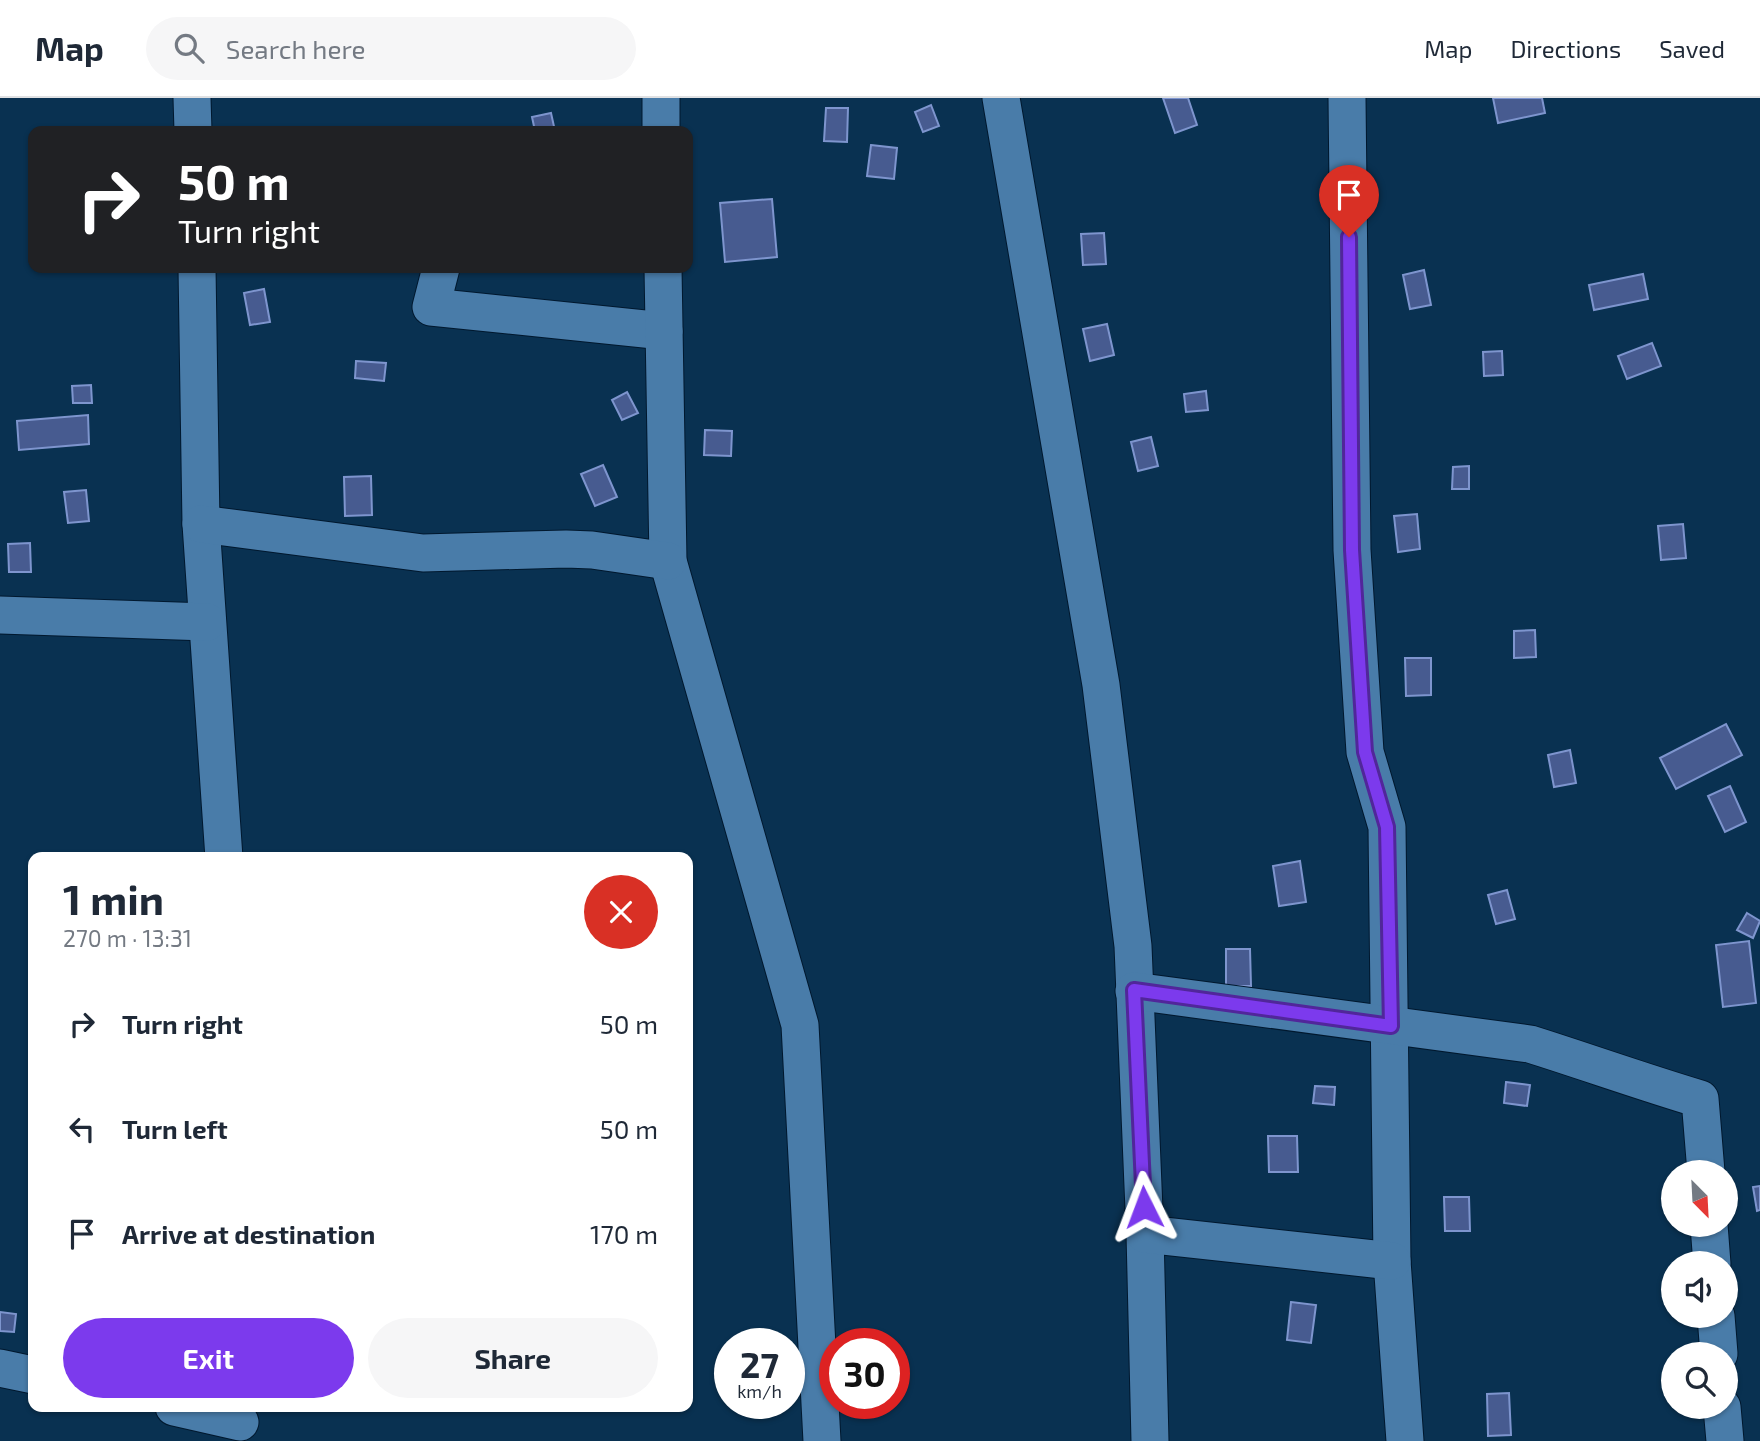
<!DOCTYPE html>
<meta charset="utf-8">
<style>
:root{--surface:#fff;--page:#f6f6f7;--text:#1f2937;--muted:#747a83;--line:#e0e1e3;--accent:#7c3aed}
body{margin:0;font-family:"Exo 2",sans-serif;background:var(--page);color:var(--text);height:100vh;display:flex;flex-direction:column;font-size:26px;white-space:nowrap}
*{box-sizing:border-box;margin:0}
p{font-size:23px;color:var(--muted)}
.icon{flex:none;width:38px;height:38px;fill:none;stroke:currentColor;stroke-width:2;stroke-linecap:round;stroke-linejoin:round}
.map{position:relative;flex:1;overflow:hidden}
.drawer{position:absolute;left:28px;top:754px;width:665px;height:560px;display:flex;flex-direction:column;background:var(--surface);border-radius:14px;box-shadow:0 2px 5px #0004}
.drawer>*{flex:none}
.banner{position:absolute;left:28px;top:28px;width:665px;height:147px;border-radius:14px;box-shadow:0 2px 5px #0004;background:#202124;color:#fff;overflow:hidden}
.needle{width:46px;rotate:156deg}
.tools{position:absolute;left:1661px;top:1062px;display:grid;gap:14px}
.tools a{display:grid;place-items:center;width:77px;height:77px;border-radius:50%;background:var(--surface);box-shadow:0 2px 5px #0004;font-size:35px}
.speed{position:absolute;left:714px;top:1230px;display:flex;gap:14px;font-size:35px;font-weight:700;text-align:center}
.speed>*{display:grid;place-content:center;width:91px;height:91px;border-radius:50%;background:var(--surface);box-shadow:0 2px 5px #0004;line-height:1}
.speed small{font-size:18px;font-weight:400}
.speed .limit{border:10px solid #d22;background:#fff;color:#111}
.pin{position:absolute;display:grid;place-items:center;width:60px;height:60px;color:#fff;margin:-72px -30px;border-radius:50% 50% 50% 0;rotate:-45deg;box-shadow:0 0 7px #0007}
.pin .icon{rotate:45deg}
.me{position:absolute;width:77px;margin:-38px;rotate:357deg;stroke-linejoin:round;filter:drop-shadow(0 0 5px #0008)}
.turn{display:flex;align-items:center;gap:24px;height:147px;padding:0 35px;font-size:32px}
.turn .icon{width:91px;height:91px;stroke-width:2.5}
.turn b{display:block;font-size:49px;line-height:60px}
.round{display:grid;place-items:center;flex:none;width:74px;height:74px;border-radius:37px;background:var(--page)}
.overview{display:flex;align-items:center;justify-content:space-between;height:119px;padding:0 35px}
h1{font-size:42px;font-weight:700;line-height:52px}
.cta{display:flex;gap:14px;margin-top:auto;padding:14px 35px}
.cta a{flex:1;height:80px;border-radius:42px;background:var(--accent);color:#fff;font-size:28px;font-weight:700;line-height:80px;text-align:center}
.cta a+a{background:var(--page);color:var(--text)}
ul{padding:0;list-style:none}
li{display:flex;align-items:center;gap:21px;height:105px;padding:0 35px}
li div{flex:1}
li b{display:block;font-size:26px}
li em{font-style:normal}
header{display:flex;align-items:center;gap:42px;box-sizing:border-box;height:98px;padding:0 35px;background:var(--surface);border-bottom:2px solid var(--line)}
header strong{font-size:33px}
nav{display:flex;gap:38px;margin-inline-start:auto;font-size:24px}
.search{width:490px;height:63px;background:var(--page);display:flex;align-items:center;gap:18px;box-sizing:border-box;padding:0 24px;border-radius:38px;color:var(--muted);font-size:26px}
.map>svg:first-child{display:block}
.building{fill:#475b90;stroke:#7e95ce;stroke-width:2}
.lines{fill:none;stroke-linecap:round;stroke-linejoin:round}
.minor-casing{stroke:#00182e;stroke-width:39}
.minor{stroke:#497ca9;stroke-width:37}
.route-casing{stroke:#51269a;stroke-width:18}
.route{stroke:#7c3aed;stroke-width:12}
</style>
<header>
<strong>Map</strong>
<div class="search"><svg class="icon" aria-label="search" viewBox="0 0 24 24"><circle cx="10" cy="10" r="6"/><path d="M15 15l6 6"/></svg>Search here</div>
<nav><a>Map</a><a>Directions</a><a>Saved</a></nav>
</header>
<div class="map">
<svg width="1760" height="1343" viewBox="0 0 1760 1343">
<rect width="100%" height="100%" fill="#093151"/>
<!-- building -->
<g class="building">
<path d="M1163,0h25l9,27 -22,8z"/>
<path d="M1493,0h49l3,15 -47,10z"/>
<path d="M931,7l8,21 -16,6 -8,-20z"/>
<path d="M826,10h22l-1,34 -23,-1z"/>
<path d="M551,15l4,18h-20l-3,-14z"/>
<path d="M871,47l26,3 -3,31 -27,-3z"/>
<path d="M772,101l5,58 -52,5 -5,-59z"/>
<path d="M1104,135l2,31 -23,1 -2,-31z"/>
<path d="M1424,172l7,35 -21,4 -7,-34z"/>
<path d="M1643,176l5,25 -54,11 -5,-25z"/>
<path d="M264,191l6,33 -20,3 -6,-32z"/>
<path d="M1107,226l7,31 -24,6 -7,-32z"/>
<path d="M1652,245l9,23 -34,13 -9,-23z"/>
<path d="M1502,253l1,24 -19,1 -1,-24z"/>
<path d="M356,263l30,2 -2,18 -29,-3z"/>
<path d="M91,287l1,18h-19l-1,-17z"/>
<path d="M1206,293l2,19 -22,2 -2,-18z"/>
<path d="M627,294l11,21 -16,7 -10,-20z"/>
<path d="M88,317l1,29 -70,6 -2,-29z"/>
<path d="M705,332l27,1 -1,25 -27,-1z"/>
<path d="M1151,339l7,29 -20,5 -7,-29z"/>
<path d="M603,367l14,32 -22,9 -14,-32z"/>
<path d="M1469,368v23h-17l1,-22z"/>
<path d="M371,378l1,39 -27,1 -1,-39z"/>
<path d="M86,392l3,31 -21,2 -4,-31z"/>
<path d="M1417,416l3,35 -22,3 -4,-36z"/>
<path d="M1683,426l3,34 -25,2 -3,-34z"/>
<path d="M30,445l1,29h-22l-1,-28z"/>
<path d="M1535,532l1,27 -22,1v-27z"/>
<path d="M1405,560h26v37l-25,1z"/>
<path d="M1726,626l16,31 -66,34 -16,-31z"/>
<path d="M1570,652l6,33 -22,4 -6,-32z"/>
<path d="M1730,688l16,36 -21,10 -17,-36z"/>
<path d="M1300,763l6,41 -27,4 -6,-40z"/>
<path d="M1507,792l8,29 -19,5 -8,-29z"/>
<path d="M1747,815l13,8 -7,17 -16,-8z"/>
<path d="M1749,843l7,62 -33,4 -7,-62z"/>
<path d="M1226,851h24l1,37h-25z"/>
<path d="M1506,984l24,3 -3,21 -23,-3z"/>
<path d="M1315,988l20,1 -1,18 -21,-2z"/>
<path d="M1268,1038h29l1,36h-29z"/>
<path d="M1760,1088v24l-3,1 -4,-24z"/>
<path d="M1444,1099h25l1,34h-25z"/>
<path d="M1291,1204l25,3 -5,38 -24,-3z"/>
<path d="M0,1214l16,2 -2,18 -14,-1z"/>
<path d="M1509,1295l2,42 -23,1 -1,-42z"/>
</g>
<g class="lines">
<defs>
<g id="minor">
<path d="M192,0l1,33"/>
<path d="M661,0v33"/>
<path d="M1001,0l100,587 32,261 12,288 5,207"/>
<path d="M1347,0l5,452 13,202 22,75 5,434 13,180"/>
<path d="M197,170l4,256 23,334"/>
<path d="M441,170l-10,39 233,24"/>
<path d="M663,170l5,293 132,464 22,416"/>
<path d="M201,426l222,29 143,-4 26,1 76,11"/>
<path d="M0,517l207,7"/>
<path d="M1134,893l396,53c57,18 113,38 170,55l6,73"/>
<path d="M1709,1127l3,39"/>
<path d="M1145,1136l247,27"/>
<path d="M1716,1218l3,38"/>
<path d="M0,1270l33,7"/>
<path d="M174,1309l66,15"/>
<path d="M1722,1309l3,34"/>
</g>
</defs>
<!-- minor casing -->
<use href="#minor" class="minor-casing"/>
<!-- minor -->
<use href="#minor" class="minor"/>
</g>
<g class="lines">
<defs>
<path id="route" d="M1144,1109l-10,-217 257,36 -4,-199 -22,-75 -13,-202 -3,-313"/>
</defs>
<!-- route casing -->
<use href="#route" class="route-casing"/>
<!-- route -->
<use href="#route" class="route"/>
</g>
</svg>
<div class="tools">
<a><svg class="needle" viewBox="-14 -14 28 28"><path d="M0-13l5 13h-10z" fill="#e53935"/><path d="M0 13l5-13h-10z" fill="#747a83"/></svg></a>
<a><svg class="icon" aria-label="sound" viewBox="0 0 24 24"><path d="M4 9h4l5-4v14l-5-4H4zM17 9q2 3 0 6"/></svg></a>
<a><svg class="icon" aria-label="search" viewBox="0 0 24 24"><circle cx="10" cy="10" r="6"/><path d="M15 15l6 6"/></svg></a>
</div>
<div class="speed"><div>27<small>km/h</small></div><div class="limit">30</div></div>
<div class="pin" style="left:1349px;top:139px;background:#d93025"><svg class="icon" aria-label="arrive" viewBox="0 0 24 24"><path d="M6 21V4h12l-3 4 3 4H6"/></svg></div>
<svg class="me" style="left:1144px;top:1109px" viewBox="-20 -20 40 40"><path d="M0-17L14 15 0 8-14 15z" fill="#7c3aed" stroke="#fff" stroke-width="4"/></svg>
<div class="banner">
<div class="turn"><svg class="icon" aria-label="right" viewBox="0 0 24 24"><path d="M7 20v-9h11M14 6l5 5-5 5"/></svg><div><b>50 m</b>Turn right</div></div>
</div>
<section class="drawer">
<div class="overview"><div><h1>1 min</h1><p>270 m · 13:31</p></div><a class="round" style="background:#d93025;color:#fff"><svg class="icon" aria-label="close" viewBox="0 0 24 24"><path d="M6 6l12 12M18 6L6 18"/></svg></a></div>
<ul>
<li><svg class="icon" aria-label="right" viewBox="0 0 24 24"><path d="M7 20v-9h11M14 6l5 5-5 5"/></svg><div><b>Turn right</b></div><em>50 m</em></li>
<li><svg class="icon" aria-label="left" viewBox="0 0 24 24"><path d="M17 20v-9H6M10 6l-5 5 5 5"/></svg><div><b>Turn left</b></div><em>50 m</em></li>
<li><svg class="icon" aria-label="arrive" viewBox="0 0 24 24"><path d="M6 21V4h12l-3 4 3 4H6"/></svg><div><b>Arrive at destination</b></div><em>170 m</em></li>
</ul>
<div class="cta"><a>Exit</a><a>Share</a></div>
</section>
</div>
